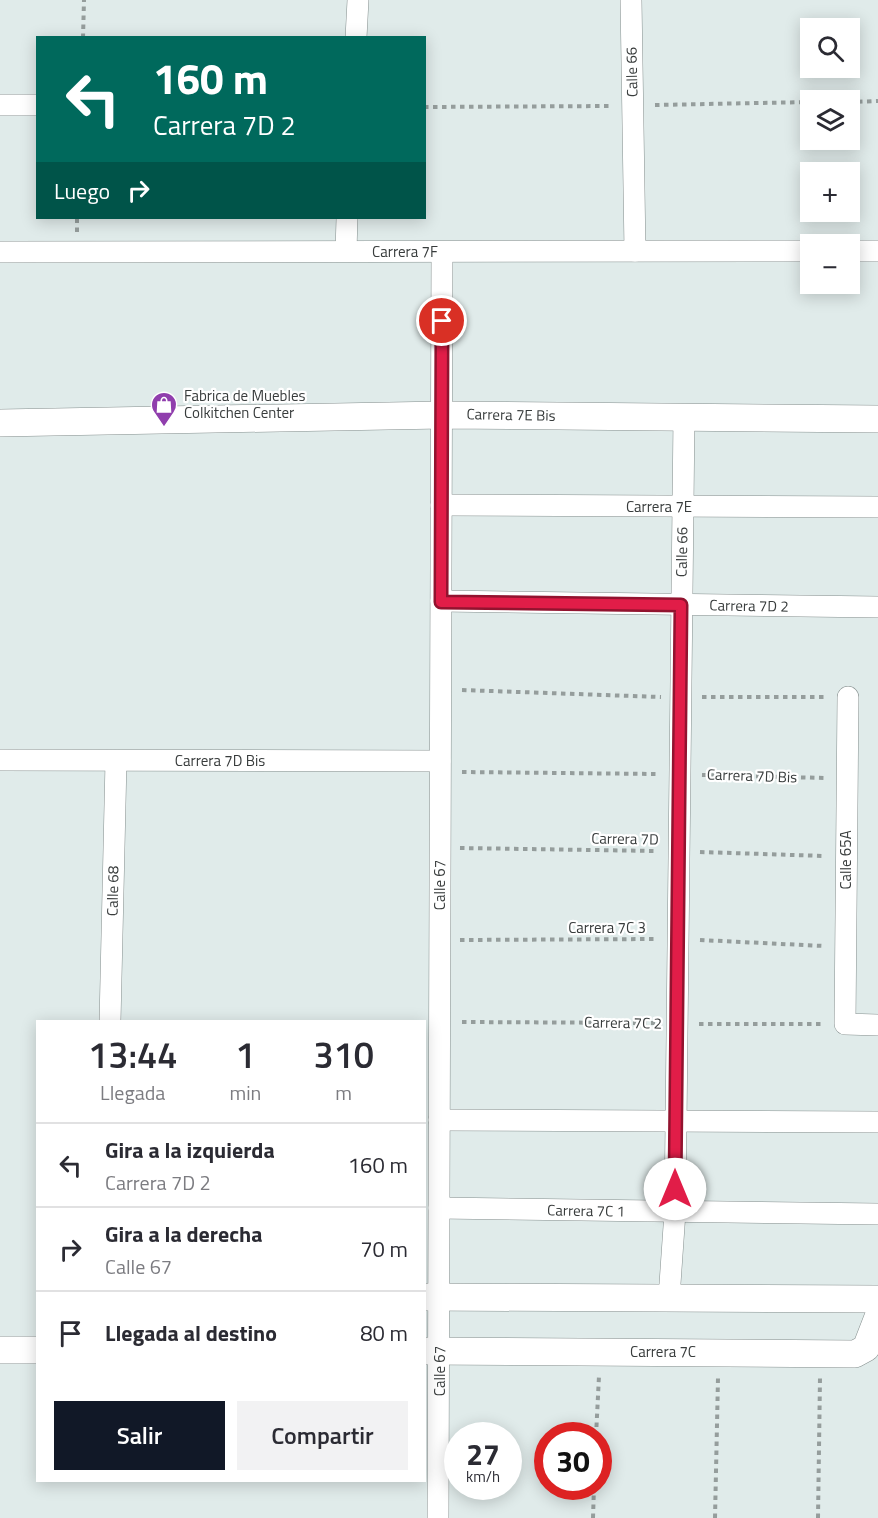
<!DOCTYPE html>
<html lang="es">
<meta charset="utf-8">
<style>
:root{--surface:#fff;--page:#f2f2f3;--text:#2b2b33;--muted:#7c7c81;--line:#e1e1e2;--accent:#111827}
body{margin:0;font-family:"Titillium Web",sans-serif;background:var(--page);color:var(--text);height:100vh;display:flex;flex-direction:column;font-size:22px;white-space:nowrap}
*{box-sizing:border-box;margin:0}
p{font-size:20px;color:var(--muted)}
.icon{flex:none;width:33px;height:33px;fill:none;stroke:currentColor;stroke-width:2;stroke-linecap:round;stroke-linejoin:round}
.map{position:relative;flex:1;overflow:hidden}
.details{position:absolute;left:36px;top:1020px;width:390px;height:462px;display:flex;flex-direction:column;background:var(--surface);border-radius:0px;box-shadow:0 3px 15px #0003}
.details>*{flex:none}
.hud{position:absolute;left:36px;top:36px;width:390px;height:183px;border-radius:0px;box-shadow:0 3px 15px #0003;background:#00695c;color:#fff;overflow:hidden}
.controls{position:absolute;left:800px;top:18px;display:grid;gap:12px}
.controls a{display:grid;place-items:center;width:60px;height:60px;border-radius:0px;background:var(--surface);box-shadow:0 3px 15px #0003;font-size:30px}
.speed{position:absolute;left:444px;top:1422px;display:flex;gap:12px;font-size:30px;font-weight:700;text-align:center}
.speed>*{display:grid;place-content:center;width:78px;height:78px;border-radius:50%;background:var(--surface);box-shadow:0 3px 15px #0003;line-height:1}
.speed small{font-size:15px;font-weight:400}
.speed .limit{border:9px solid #d22;background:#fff;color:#111}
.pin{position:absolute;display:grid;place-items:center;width:51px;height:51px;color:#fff;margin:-26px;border:3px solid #fff;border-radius:50%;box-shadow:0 2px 6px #0007}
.me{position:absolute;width:66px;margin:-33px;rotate:0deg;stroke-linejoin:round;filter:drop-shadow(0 0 4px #0008)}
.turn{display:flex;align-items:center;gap:21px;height:126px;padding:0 18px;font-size:27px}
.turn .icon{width:78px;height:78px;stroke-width:2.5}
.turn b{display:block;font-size:42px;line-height:51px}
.then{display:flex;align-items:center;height:57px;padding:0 18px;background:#0003;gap:12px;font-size:22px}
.eta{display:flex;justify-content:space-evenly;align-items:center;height:102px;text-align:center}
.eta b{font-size:36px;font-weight:600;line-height:42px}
.action{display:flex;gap:12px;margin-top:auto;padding:12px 18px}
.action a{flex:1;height:69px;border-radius:0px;background:var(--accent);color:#fff;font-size:24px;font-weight:600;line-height:69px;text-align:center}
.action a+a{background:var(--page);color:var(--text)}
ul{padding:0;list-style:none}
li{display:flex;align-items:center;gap:18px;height:84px;padding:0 18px;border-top:2px solid var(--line)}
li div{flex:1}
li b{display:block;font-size:22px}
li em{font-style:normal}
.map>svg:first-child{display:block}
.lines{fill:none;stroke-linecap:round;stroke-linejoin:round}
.minor-casing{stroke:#858f8e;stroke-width:22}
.tertiary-casing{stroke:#858f8e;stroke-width:28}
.path{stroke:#959d9c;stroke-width:4;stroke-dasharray:4.5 4.5;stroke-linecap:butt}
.minor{stroke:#fff;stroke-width:21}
.tertiary{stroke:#fff;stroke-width:27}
.route-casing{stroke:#92132f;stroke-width:15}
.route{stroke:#e11d48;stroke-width:10}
.labels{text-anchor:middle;stroke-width:4.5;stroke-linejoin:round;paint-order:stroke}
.street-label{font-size:15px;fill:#383c3c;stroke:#fff}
.poi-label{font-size:15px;fill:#383c3c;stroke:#fff;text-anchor:start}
</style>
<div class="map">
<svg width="878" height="1518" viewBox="0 0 878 1518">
<rect width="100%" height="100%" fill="#e0ebea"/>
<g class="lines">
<defs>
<g id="minor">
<path d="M631,0l4,251"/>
<path d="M356,38l2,-38"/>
<path d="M0,105h38"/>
<path d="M346,251l1,-33"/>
<path d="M849,251h29"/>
<path d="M0,252l810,-1"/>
<path d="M441,505l437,2"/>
<path d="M441,601l437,6"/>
<path d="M848,697l-3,327 33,1"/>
<path d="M0,760l440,1"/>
<path d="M110,1022l6,-261"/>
<path d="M439,1120l439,2"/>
<path d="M439,1208l439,6"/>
<path d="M669,1298l6,-86 9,-795"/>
<path d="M438,1518l4,-1266"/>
</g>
<g id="tertiary">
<path d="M0,423l442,-8 436,4"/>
<path d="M424,1297l454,2"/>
<path d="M0,1350h38"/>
<path d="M424,1351l431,3 11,-6 12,-31"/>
</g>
</defs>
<!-- minor casing -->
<use href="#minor" class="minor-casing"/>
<!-- tertiary casing -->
<use href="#tertiary" class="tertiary-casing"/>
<!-- path -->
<g class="path">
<path d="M83,38l1,-38"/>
<path d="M849,102l29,-1"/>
<path d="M655,105l155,-3"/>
<path d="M424,107l187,-1"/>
<path d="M77,232v-14"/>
<path d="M462,690l199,7"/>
<path d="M702,697h124"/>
<path d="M462,772l196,2"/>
<path d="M702,775l124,3"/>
<path d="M460,848l197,3"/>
<path d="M700,852l125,4"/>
<path d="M460,940l196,-1"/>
<path d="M700,940l124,6"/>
<path d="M462,1022l193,1"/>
<path d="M699,1024h124"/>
<path d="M596,1436l3,-60"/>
<path d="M593,1518l1,-32"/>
<path d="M715,1518l3,-140"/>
<path d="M818,1518l2,-140"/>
</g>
<!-- minor -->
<use href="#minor" class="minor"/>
<!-- tertiary -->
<use href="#tertiary" class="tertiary"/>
</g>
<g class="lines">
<defs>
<path id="route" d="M442,321l-1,281 240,3 -6,584"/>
</defs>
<!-- route casing -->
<use href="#route" class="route-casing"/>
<!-- route -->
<use href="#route" class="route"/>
</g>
<!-- icons -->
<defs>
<symbol id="shop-pin" viewBox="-11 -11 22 30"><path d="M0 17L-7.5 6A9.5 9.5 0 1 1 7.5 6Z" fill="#903ead" stroke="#fff"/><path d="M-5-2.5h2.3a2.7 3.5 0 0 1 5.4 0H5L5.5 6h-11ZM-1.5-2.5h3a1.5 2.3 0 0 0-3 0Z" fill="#fff"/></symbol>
</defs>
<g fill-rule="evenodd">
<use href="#shop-pin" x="149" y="390" width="30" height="40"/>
</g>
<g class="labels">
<!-- street labels -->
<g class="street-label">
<text transform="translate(632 72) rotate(-91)" y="5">Calle 66</text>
<text x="405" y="257">Carrera 7F</text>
<text transform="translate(511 415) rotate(1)" y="5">Carrera 7E Bis</text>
<text x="659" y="512">Carrera 7E</text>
<text transform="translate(682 552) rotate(-89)" y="5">Calle 66</text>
<text transform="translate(749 606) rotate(1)" y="5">Carrera 7D 2</text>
<text x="220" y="766">Carrera 7D Bis</text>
<text transform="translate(752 776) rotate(2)" y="5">Carrera 7D Bis</text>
<text transform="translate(625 839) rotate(1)" y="5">Carrera 7D</text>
<text transform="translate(846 860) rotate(-90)" y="5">Calle 65A</text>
<text transform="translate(440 885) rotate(-90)" y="5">Calle 67</text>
<text transform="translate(113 891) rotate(-89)" y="5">Calle 68</text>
<text x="607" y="933">Carrera 7C 3</text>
<text transform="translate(623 1023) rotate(1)" y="5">Carrera 7C 2</text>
<text transform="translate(586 1211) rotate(1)" y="5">Carrera 7C 1</text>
<text x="663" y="1357">Carrera 7C</text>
<text transform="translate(440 1371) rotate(-90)" y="5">Calle 67</text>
</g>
<!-- poi labels -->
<g class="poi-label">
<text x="184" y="401">Fabrica de Muebles<tspan x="184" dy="17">Colkitchen Center</tspan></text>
</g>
</g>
</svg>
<div class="controls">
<a><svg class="icon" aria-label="search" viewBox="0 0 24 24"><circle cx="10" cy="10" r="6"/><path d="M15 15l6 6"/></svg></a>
<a><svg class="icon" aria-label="layers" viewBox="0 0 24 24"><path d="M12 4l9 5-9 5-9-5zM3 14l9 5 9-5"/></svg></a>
<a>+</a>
<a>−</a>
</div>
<div class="speed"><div>27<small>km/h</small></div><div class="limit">30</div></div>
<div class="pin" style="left:442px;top:321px;background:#d93025"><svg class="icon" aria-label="arrive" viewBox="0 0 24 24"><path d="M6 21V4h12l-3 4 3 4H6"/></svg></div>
<svg class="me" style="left:675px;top:1189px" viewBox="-20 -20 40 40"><circle r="19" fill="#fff"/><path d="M0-13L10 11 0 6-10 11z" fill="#e11d48"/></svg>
<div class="hud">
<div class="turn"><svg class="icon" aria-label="left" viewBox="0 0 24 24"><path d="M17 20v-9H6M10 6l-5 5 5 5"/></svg><div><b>160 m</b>Carrera 7D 2</div></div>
<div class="then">Luego<svg class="icon" aria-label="right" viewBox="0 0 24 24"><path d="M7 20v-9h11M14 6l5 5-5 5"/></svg></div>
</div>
<section class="details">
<div class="eta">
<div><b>13:44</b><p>Llegada</p></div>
<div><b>1</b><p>min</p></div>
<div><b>310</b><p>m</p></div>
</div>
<ul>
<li><svg class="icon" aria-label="left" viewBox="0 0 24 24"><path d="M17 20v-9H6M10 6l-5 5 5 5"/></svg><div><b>Gira a la izquierda</b><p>Carrera 7D 2</p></div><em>160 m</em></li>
<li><svg class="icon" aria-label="right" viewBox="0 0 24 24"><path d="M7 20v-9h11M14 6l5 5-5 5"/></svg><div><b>Gira a la derecha</b><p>Calle 67</p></div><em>70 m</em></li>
<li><svg class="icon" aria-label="arrive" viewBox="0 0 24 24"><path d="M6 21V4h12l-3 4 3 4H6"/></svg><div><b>Llegada al destino</b></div><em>80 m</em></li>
</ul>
<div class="action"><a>Salir</a><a>Compartir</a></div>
</section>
</div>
